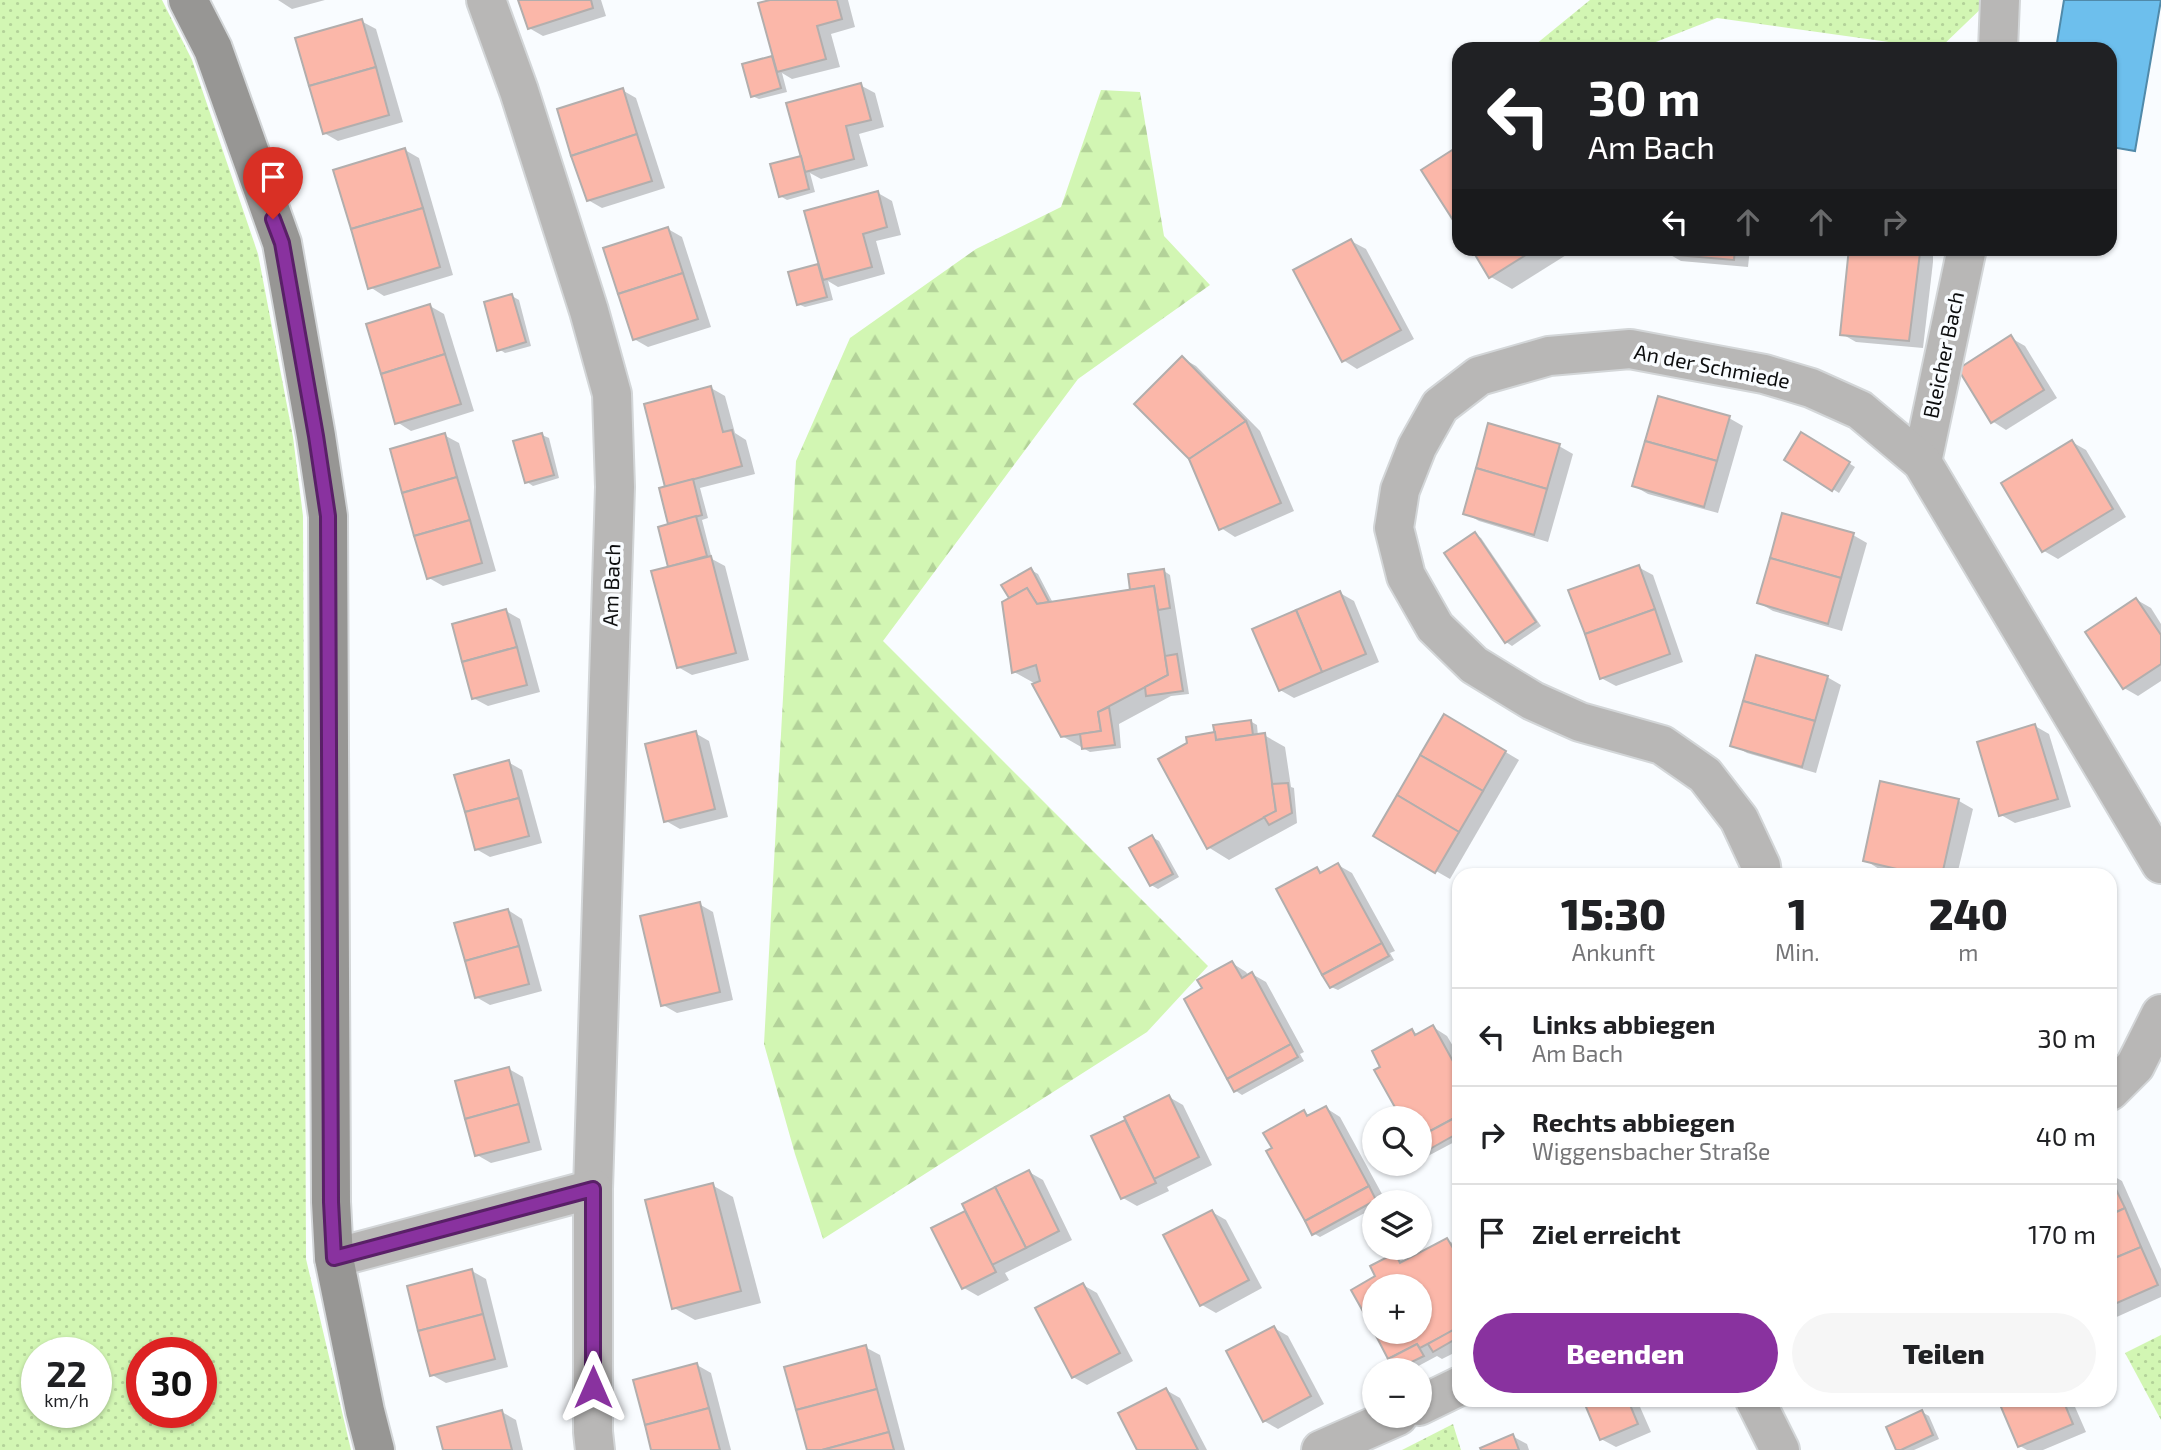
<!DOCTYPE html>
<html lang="de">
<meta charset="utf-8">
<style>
:root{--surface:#fff;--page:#f6f6f6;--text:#202124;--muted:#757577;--line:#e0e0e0;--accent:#89329f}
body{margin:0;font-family:"Exo 2",sans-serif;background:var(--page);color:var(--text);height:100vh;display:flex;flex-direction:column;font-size:26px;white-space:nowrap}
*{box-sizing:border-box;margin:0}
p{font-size:23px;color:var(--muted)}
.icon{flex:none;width:38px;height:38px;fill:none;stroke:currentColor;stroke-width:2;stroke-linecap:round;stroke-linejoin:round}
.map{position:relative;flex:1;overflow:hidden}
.sheet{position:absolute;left:1452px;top:868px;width:665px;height:539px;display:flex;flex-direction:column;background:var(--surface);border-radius:21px;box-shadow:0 2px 5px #0004}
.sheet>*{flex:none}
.banner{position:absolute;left:1452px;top:42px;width:665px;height:214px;border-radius:21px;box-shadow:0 2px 5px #0004;background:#202124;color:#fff;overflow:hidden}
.fabs{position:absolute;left:1362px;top:1106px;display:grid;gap:14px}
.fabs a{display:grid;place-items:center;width:70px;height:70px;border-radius:50%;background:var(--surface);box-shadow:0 2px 5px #0004;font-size:35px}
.speed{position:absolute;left:21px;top:1337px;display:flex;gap:14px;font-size:35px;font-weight:700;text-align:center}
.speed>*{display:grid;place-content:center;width:91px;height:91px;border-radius:50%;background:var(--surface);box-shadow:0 2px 5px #0004;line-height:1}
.speed small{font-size:18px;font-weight:400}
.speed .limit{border:10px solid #d22;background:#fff;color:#111}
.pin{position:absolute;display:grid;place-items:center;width:60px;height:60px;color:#fff;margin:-72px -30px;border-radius:50% 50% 50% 0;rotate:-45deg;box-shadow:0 0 7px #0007}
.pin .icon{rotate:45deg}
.me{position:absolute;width:77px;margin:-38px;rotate:0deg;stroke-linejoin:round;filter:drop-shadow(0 0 5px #0008)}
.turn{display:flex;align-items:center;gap:24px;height:147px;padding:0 21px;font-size:32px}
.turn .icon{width:91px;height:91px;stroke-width:2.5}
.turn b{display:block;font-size:49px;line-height:60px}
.lanes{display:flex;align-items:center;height:66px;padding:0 21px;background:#0003;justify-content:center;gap:35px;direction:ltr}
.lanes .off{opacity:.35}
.eta{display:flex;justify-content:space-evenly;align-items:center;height:119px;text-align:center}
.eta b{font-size:42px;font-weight:800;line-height:49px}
.action{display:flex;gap:14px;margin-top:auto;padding:14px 21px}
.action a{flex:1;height:80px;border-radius:42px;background:var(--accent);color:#fff;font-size:28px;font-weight:800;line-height:80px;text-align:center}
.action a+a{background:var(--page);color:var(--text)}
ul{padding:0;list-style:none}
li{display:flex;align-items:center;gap:21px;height:98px;padding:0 21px;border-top:2px solid var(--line)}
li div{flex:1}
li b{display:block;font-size:26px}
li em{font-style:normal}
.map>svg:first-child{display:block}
.grass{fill:url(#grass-dots);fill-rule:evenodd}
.forest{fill:url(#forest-firs)}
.water{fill:#6dbfed;stroke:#508aaa;stroke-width:2}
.shadow{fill:#0003}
.building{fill:#fbb7a9;stroke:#b2aead;stroke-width:2}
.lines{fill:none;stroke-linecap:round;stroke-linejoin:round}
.street-casing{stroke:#d3d6d8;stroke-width:42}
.secondary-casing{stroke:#d3d6d8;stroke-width:42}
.street{stroke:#b8b7b6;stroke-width:38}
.secondary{stroke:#979694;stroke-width:38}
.route-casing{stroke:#592067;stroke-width:18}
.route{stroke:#89329f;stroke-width:12}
.labels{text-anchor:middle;stroke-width:7;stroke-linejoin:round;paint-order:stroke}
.street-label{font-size:21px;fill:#0c0d0e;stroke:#f9fcff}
</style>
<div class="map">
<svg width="2161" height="1450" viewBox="0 0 2161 1450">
<defs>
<pattern id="grass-dots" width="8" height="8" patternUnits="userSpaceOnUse" patternTransform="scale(1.75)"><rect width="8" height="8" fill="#d2f6b3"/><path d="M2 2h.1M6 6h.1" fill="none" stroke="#b3d299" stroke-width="1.8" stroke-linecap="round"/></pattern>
<pattern id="forest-firs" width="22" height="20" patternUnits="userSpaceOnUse" patternTransform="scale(1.75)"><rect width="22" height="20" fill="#d2f6b3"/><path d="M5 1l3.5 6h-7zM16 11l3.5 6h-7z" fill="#b3d299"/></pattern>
</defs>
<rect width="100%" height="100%" fill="#f9fcff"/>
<!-- grass -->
<g class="grass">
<path d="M0,0h162l30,60 66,194 35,183 10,79 3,743 45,191h-351zM37,1353h59v59h-59zM142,1353h59v59h-59z"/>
<path d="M1590,0h400l-51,49 -222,-31 -79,31h-108z"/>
<path d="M2161,1335v85l-36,-67z"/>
<path d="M1453,1424l8,26h-59z"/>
</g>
<!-- forest -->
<path class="forest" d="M1101,90l39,2 24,144 46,49 -132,94 -195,262 325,325 -61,66 -324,207 -28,-85 -31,-110 32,-583 54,-123 126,-89 85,-42z"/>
<!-- water -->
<path class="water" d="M2064,0h97l-26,151 -24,-4 -1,-98h-54z"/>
<!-- shadow -->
<g class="shadow">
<path d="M278,0h47l-33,9z"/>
<path d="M520,0h81l5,16 -63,20 -14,-8z"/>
<path d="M777,0h71l7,27 -24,7 9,33 -48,12 -10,-6 5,19 -28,7 -7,-3 -8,-31 31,-8z"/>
<path d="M361,21l15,8 27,93 -65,19 -14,-8z"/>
<path d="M860,85l15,8 9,34 -25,7 9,32 -47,13 -11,-6 5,19 -28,8 -7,-4 23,-39z"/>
<path d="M622,90l14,8 29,90 -63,20 -14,-8z"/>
<path d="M405,150l14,8 34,117 -69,21 -14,-9z"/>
<path d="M878,193l14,8 9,34 -25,6 9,33 -47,13 -10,-6 5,19 -28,7 -7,-3 -8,-31 30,-8z"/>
<path d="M668,229l14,8 29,90 -63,20 -14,-8z"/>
<path d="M1351,241l15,8 48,90 -57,30 -14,-9z"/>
<path d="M1473,248h96l2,4 -59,37 -21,-12z"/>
<path d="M1667,248h83l-2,19 -67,-6 -14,-8z"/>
<path d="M1851,248h82v14l-10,86 -67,-6 -14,-8z"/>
<path d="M512,296l7,4 12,46 -26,7 -6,-4z"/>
<path d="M430,306l14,8 30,97 -63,20 -14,-9z"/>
<path d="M2011,338l14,8 32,52 -51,32 -14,-9z"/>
<path d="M1182,358l14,8 64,65 34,80 -59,26 -14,-9z"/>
<path d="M711,388l14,8 10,37 11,7 9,34 -55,14 8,30 -6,2 10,39 13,7 24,94 -57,15 -14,-8 -8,-142 -9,-36 6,-1z"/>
<path d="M1729,418l14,8 -25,87 -70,-19 -14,-8z"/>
<path d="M1802,434l53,33 -16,26 -53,-34z"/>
<path d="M444,435l15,8 37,128 -53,15 -14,-8z"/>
<path d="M542,435l7,3 10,40 -26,8 -6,-4z"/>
<path d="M2072,442l14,8 40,67 -68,42 -14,-8z"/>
<path d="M1559,446l14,8 -25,88 -69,-21 -14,-8z"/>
<path d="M1475,534l6,4 60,88 -29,20 -6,-4z"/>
<path d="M1853,535l14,8 -25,88 -69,-20 -14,-8z"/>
<path d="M1638,567l15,8 30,87 -67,24 -15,-8z"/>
<path d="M1031,570l7,4 15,29 83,-12 28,-20 6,4 19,119 -18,2 -52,28 2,24 -31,4 -28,-16 -28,-53 -20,-11 -3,-74 -7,-13z"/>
<path d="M1340,593l14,8 25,61 -85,36 -14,-8z"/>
<path d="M2137,600l14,8 10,16v57l-23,15 -14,-8z"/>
<path d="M506,611l14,8 20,73 -52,14 -15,-8z"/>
<path d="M1827,677l14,8 -25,88 -69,-20 -14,-8z"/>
<path d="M1445,716l74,44 -69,119 -75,-43z"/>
<path d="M1250,721l7,4 1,11 6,-1 21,12 6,40 3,1 3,35 -68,37 -21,-13z"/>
<path d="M2035,726l14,8 22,73 -56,16 -14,-8z"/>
<path d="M695,733l14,8 19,76 -48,12 -14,-8z"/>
<path d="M508,762l14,8 20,73 -52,14 -14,-8z"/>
<path d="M1959,801l14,8 -16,66h-50l-28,-6 -14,-9z"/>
<path d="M1152,837l7,4 20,36 -21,12 -7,-4z"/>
<path d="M1338,865l14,8 43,78 -5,2 4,7 -56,30 -7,-3 -14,-118 6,4z"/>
<path d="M699,904l14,8 20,88 -56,13 -14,-8z"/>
<path d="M508,910l14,9 20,72 -52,14 -14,-8z"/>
<path d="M1232,963l14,9 3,4 3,-2 14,8 38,70 -4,2 4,7 -62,34 -6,-4 -32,-102z"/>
<path d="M1433,1027l14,9 13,22v81l-32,17 -6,-4 -3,-4v-30h-16l-26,-47 35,-40 7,4z"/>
<path d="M509,1069l14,8 19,73 -51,13 -14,-8z"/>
<path d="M1169,1097l14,8 29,60 -45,22 2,4 -32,15 -14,-8 -30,-61z"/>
<path d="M1326,1108l14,9 42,77 -4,3 3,5h-7v6l-54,29 -7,-4 -9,-121 7,4z"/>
<path d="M1029,1172l14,8 29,60 -67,33 4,7 -31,16 -14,-8 -30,-59 34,-17z"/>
<path d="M2110,1174l12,7 39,88v28l-51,23z"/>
<path d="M712,1185l21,12 28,106 -66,17 -21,-12z"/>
<path d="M1212,1212l14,8 36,68 -46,25 -14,-8z"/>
<path d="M1447,1240l13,7v103l-18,9 -5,-3 -26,14h-15l-20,-38h43v-46h-45l-21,4 25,-13 17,-22 11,6z"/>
<path d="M472,1271l14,8 22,88 -62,16 -14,-8z"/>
<path d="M1083,1285l14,8 36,68 -46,24 -14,-8z"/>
<path d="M1274,1328l14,8 36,68 -46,25 -14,-8z"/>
<path d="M865,1347l15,8 25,95h-97z"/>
<path d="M697,1365l14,8 20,77h-78z"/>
<path d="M1166,1390l14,8 27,52h-68z"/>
<path d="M1585,1400h52l14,32 -35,15 -15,-8z"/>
<path d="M2000,1400h72l14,32 -43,18h-16l-7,-4z"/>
<path d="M502,1412l14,8 7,30h-78z"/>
<path d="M1922,1412l7,4 10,23 -25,11h-16z"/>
<path d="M1512,1436l15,8 2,6h-47z"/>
</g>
<!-- building -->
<g class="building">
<path d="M518,0h73l2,8 -65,21z"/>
<path d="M770,0h67l5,19 -25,7 9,33 -49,13 -19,-69z"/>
<path d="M362,19l14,48 -67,19 -14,-48z"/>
<path d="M772,56l9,32 -30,9 -9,-33z"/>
<path d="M376,67l13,48 -66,19 -14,-48z"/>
<path d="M861,83l10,37 -25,6 8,33 -49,13 -19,-69z"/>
<path d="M623,88l14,46 -66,22 -14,-47z"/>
<path d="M637,134l15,47 -65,20 -16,-45z"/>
<path d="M1460,145v86l-39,-61z"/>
<path d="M405,148l18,60 -72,21 -18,-59z"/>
<path d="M801,156l8,33 -30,8 -9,-33z"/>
<path d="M878,191l9,36 -24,7 9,33 -49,13 -19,-69z"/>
<path d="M423,208l17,59 -72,22 -17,-60z"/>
<path d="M668,227l15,46 -65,21 -15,-46z"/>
<path d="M1351,239l50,91 -59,32 -49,-92z"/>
<path d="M1471,248h66l-48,30z"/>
<path d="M1666,248h69l-1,12 -69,-6z"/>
<path d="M1849,248h26l45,5 -11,88 -69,-6z"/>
<path d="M1875,248h45v5z"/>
<path d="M818,264l9,33 -30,8 -9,-33z"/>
<path d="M683,273l15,46 -65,21 -15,-46z"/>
<path d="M512,294l14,48 -29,9 -13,-49z"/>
<path d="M430,304l15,50 -64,20 -15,-50z"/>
<path d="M2011,335l33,55 -53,33 -33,-54z"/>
<path d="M445,354l16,50 -66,20 -14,-50z"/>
<path d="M1182,356l64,65 -57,38 -55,-55z"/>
<path d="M711,386l12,46 9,-2 10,36 -77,21 -21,-83z"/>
<path d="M1658,396l72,20 -13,45 -72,-20z"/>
<path d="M1246,421l35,82 -62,27 -30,-71z"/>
<path d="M1488,423l72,21 -13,45 -71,-21z"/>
<path d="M1801,432l49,30 -18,29 -48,-31z"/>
<path d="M445,433l12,44 -55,16 -12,-44z"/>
<path d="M542,433l12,42 -29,8 -12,-42z"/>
<path d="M2072,440l41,69 -71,43 -41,-69z"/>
<path d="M1645,441l72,20 -13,46 -72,-21z"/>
<path d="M1476,468l71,21 -13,46 -71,-21z"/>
<path d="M457,477l13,43 -56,16 -12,-43z"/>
<path d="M693,479l9,36 -34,9 -9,-36z"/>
<path d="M1782,513l72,20 -13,45 -71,-20z"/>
<path d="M696,516l11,40 -39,11 -10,-40z"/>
<path d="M470,520l12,43 -55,16 -13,-43z"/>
<path d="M1475,532l61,90 -31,21 -61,-90z"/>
<path d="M711,556l25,97 -59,15 -26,-97z"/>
<path d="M1770,558l71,20 -13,46 -71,-21z"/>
<path d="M1639,565l16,44 -70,25 -17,-44z"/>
<path d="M1031,568l18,34 -12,2 -10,-16 -18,10 -8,-13z"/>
<path d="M1164,569l6,39 -12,2 -4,-24 -24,4 -2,-16z"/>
<path d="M1154,586l14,89 -70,37 3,19 -40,6 -29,-53 8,-3 -4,-16 -24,8 -10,-71 25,-14 10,16z"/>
<path d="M1340,591l26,63 -44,18 -26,-62z"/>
<path d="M2136,598l25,37v29l-38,25 -38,-57z"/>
<path d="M506,609l11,38 -55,15 -10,-38z"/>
<path d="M1655,609l15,45 -70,25 -15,-45z"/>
<path d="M1296,610l26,62 -43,19 -27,-62z"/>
<path d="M517,647l10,38 -55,14 -10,-37z"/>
<path d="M1177,654l6,37 -37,5 -1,-9 23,-12 -3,-19z"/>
<path d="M1756,655l72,21 -13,45 -72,-20z"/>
<path d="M1743,701l72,20 -13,46 -72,-21z"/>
<path d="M1109,707l6,38 -33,4 -2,-15 21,-3 -3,-19z"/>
<path d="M1444,714l62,37 -23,40 -63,-36z"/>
<path d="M1251,720l2,15 -37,5 -3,-15z"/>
<path d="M2035,724l23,75 -59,17 -22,-74z"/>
<path d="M696,731l19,78 -51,13 -19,-78z"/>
<path d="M1215,732l1,8 49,-7 11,78 -69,38 -49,-90 29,-16 -1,-6z"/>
<path d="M1420,755l63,36 -24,41 -62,-37z"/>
<path d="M509,760l10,38 -54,14 -11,-37z"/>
<path d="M1880,781l79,18 -17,76h-20l-59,-14z"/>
<path d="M1288,783l4,30 -23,12 -5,-8 12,-6 -4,-27z"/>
<path d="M1397,795l62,37 -24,41 -62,-37z"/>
<path d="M519,798l10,38 -54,14 -10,-38z"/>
<path d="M1152,835l21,39 -23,12 -21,-38z"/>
<path d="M1338,863l44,80 -60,32 -46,-86 41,-22 3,6z"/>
<path d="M700,902l20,90 -59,14 -21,-90z"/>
<path d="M508,909l11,37 -54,15 -11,-38z"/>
<path d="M1382,943l7,13 -59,32 -8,-13z"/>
<path d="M519,946l10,38 -54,14 -10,-37z"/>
<path d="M1232,961l10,17 10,-6 39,72 -64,35 -43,-80 18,-11 -5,-8z"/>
<path d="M1433,1025l27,49v41l-41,22v-19h-18l-27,-48 6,-3 -8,-16 40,-22 3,6z"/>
<path d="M1291,1044l7,13 -64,35 -7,-13z"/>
<path d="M509,1067l10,37 -54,15 -10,-38z"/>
<path d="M1169,1095l30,62 -45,22 -30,-62z"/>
<path d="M519,1104l10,38 -54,14 -10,-37z"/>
<path d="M1326,1106l43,80 -64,35 -39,-70 6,-3 -9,-15 41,-23 3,6z"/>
<path d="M1460,1115v17l-39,22 -2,-17z"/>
<path d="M1125,1120l31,63 -35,16 -30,-63z"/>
<path d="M1029,1170l30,61 -33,17 -31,-61z"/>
<path d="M2110,1177l15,31 -15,7z"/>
<path d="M713,1183l28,108 -69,18 -27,-109z"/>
<path d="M1369,1186l7,14 -64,35 -7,-14z"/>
<path d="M995,1187l31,61 -34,17 -30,-61z"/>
<path d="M2125,1208l16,39 -31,13v-45z"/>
<path d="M1212,1210l37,70 -49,26 -37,-71z"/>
<path d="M965,1211l31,61 -34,17 -31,-61z"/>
<path d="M1447,1238l13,22v67l-40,21 -3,-4 -29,15 -14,-27h45v-46h-45v45l-23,-41 24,-14 -5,-10 25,-13 5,10z"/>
<path d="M2141,1247l17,38 -48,21v-46z"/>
<path d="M472,1269l11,45 -65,17 -11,-45z"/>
<path d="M1083,1283l37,70 -48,25 -37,-70z"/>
<path d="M483,1314l12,45 -65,17 -12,-45z"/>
<path d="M1274,1326l37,70 -48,26 -37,-71z"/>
<path d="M1455,1329l4,8 -26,15 -5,-8z"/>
<path d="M1417,1344l7,12 -29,14 -7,-11z"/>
<path d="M866,1345l11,44 -81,21 -12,-43z"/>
<path d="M697,1363l12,45 -64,17 -12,-45z"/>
<path d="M1166,1388l32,62h-61l-19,-37z"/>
<path d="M877,1389l12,43 -67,18h-15l-11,-40z"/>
<path d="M1583,1400h45l10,24 -38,16z"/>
<path d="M1998,1400h65l10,24 -55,23z"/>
<path d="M709,1408l11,42h-69l-6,-25z"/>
<path d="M502,1410l10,40h-69l-6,-23z"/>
<path d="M1922,1410l11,25 -32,15h-5l-10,-23z"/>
<path d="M889,1432l5,18h-72z"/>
<path d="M1513,1434l6,16h-38l-1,-2z"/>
</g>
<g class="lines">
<defs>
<g id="street">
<path d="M486,0l33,91 70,220 23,83 3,93 -22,702v243l2,18"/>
<path d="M1998,49l2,-49"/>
<path d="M1922,462l45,-214"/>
<path d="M1762,875l-1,-9 -22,-47 -34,-44 -43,-30 -82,-23 -47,-21 -59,-36 -39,-38 -29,-51 -12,-48 6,-38 17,-43 23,-41 39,-30 70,-20 81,-7 134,25 47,14 49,22 62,52 239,402"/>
<path d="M2110,1091l25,-25 26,-52"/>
<path d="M334,1258l259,-69"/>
<path d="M1755,1400l25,50"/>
<path d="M1419,1406l41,-20"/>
<path d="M1321,1450l77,-34"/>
</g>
<path id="secondary" d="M188,0l25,49 69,194 34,193 12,80 3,686 3,56 31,153 10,39"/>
</defs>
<!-- street casing -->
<use href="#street" class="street-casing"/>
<!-- secondary casing -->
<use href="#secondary" class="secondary-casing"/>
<!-- street -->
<use href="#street" class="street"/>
<!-- secondary -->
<use href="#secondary" class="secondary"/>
</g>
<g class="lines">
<defs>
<path id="route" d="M273,219l9,24 34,193 12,80 3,686 3,56 259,-69v198"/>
</defs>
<!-- route casing -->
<use href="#route" class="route-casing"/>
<!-- route -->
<use href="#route" class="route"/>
</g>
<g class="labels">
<!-- street labels -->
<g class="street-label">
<text transform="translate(1944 355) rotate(-78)" y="7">Bleicher Bach</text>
<text transform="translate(1712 367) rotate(11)" y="7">An der Schmiede</text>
<text transform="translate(612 585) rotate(-88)" y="7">Am Bach</text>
</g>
</g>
</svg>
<div class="fabs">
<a><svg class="icon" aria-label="search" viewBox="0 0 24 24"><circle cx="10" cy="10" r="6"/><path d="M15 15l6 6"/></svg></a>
<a><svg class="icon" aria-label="layers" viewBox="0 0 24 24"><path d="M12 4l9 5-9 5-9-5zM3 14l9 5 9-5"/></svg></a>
<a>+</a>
<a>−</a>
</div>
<div class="speed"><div>22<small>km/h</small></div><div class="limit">30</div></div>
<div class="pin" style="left:273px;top:219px;background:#d93025"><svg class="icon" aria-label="arrive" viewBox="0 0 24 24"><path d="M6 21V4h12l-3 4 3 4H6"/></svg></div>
<svg class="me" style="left:593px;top:1387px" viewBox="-20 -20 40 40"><path d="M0-17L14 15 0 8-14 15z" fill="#89329f" stroke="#fff" stroke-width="4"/></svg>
<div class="banner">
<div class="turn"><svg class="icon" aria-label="left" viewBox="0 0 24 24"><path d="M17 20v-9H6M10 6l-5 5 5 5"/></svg><div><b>30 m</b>Am Bach</div></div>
<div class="lanes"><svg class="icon" aria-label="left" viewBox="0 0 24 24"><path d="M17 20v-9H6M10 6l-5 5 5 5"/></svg><svg class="icon off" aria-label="ahead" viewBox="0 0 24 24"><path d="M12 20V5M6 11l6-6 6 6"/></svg><svg class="icon off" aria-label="ahead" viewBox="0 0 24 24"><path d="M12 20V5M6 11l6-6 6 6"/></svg><svg class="icon off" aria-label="right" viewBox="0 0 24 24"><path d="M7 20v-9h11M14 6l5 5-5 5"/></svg></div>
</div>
<section class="sheet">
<div class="eta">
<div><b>15:30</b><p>Ankunft</p></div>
<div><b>1</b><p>Min.</p></div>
<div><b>240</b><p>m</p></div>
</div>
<ul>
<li><svg class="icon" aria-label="left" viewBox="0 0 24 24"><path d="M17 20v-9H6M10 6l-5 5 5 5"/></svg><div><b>Links abbiegen</b><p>Am Bach</p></div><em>30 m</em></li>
<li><svg class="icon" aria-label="right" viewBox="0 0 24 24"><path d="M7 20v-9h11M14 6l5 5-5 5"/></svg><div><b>Rechts abbiegen</b><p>Wiggensbacher Straße</p></div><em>40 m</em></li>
<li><svg class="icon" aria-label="arrive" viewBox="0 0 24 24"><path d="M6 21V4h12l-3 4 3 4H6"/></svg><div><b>Ziel erreicht</b></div><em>170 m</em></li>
</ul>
<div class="action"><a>Beenden</a><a>Teilen</a></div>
</section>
</div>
